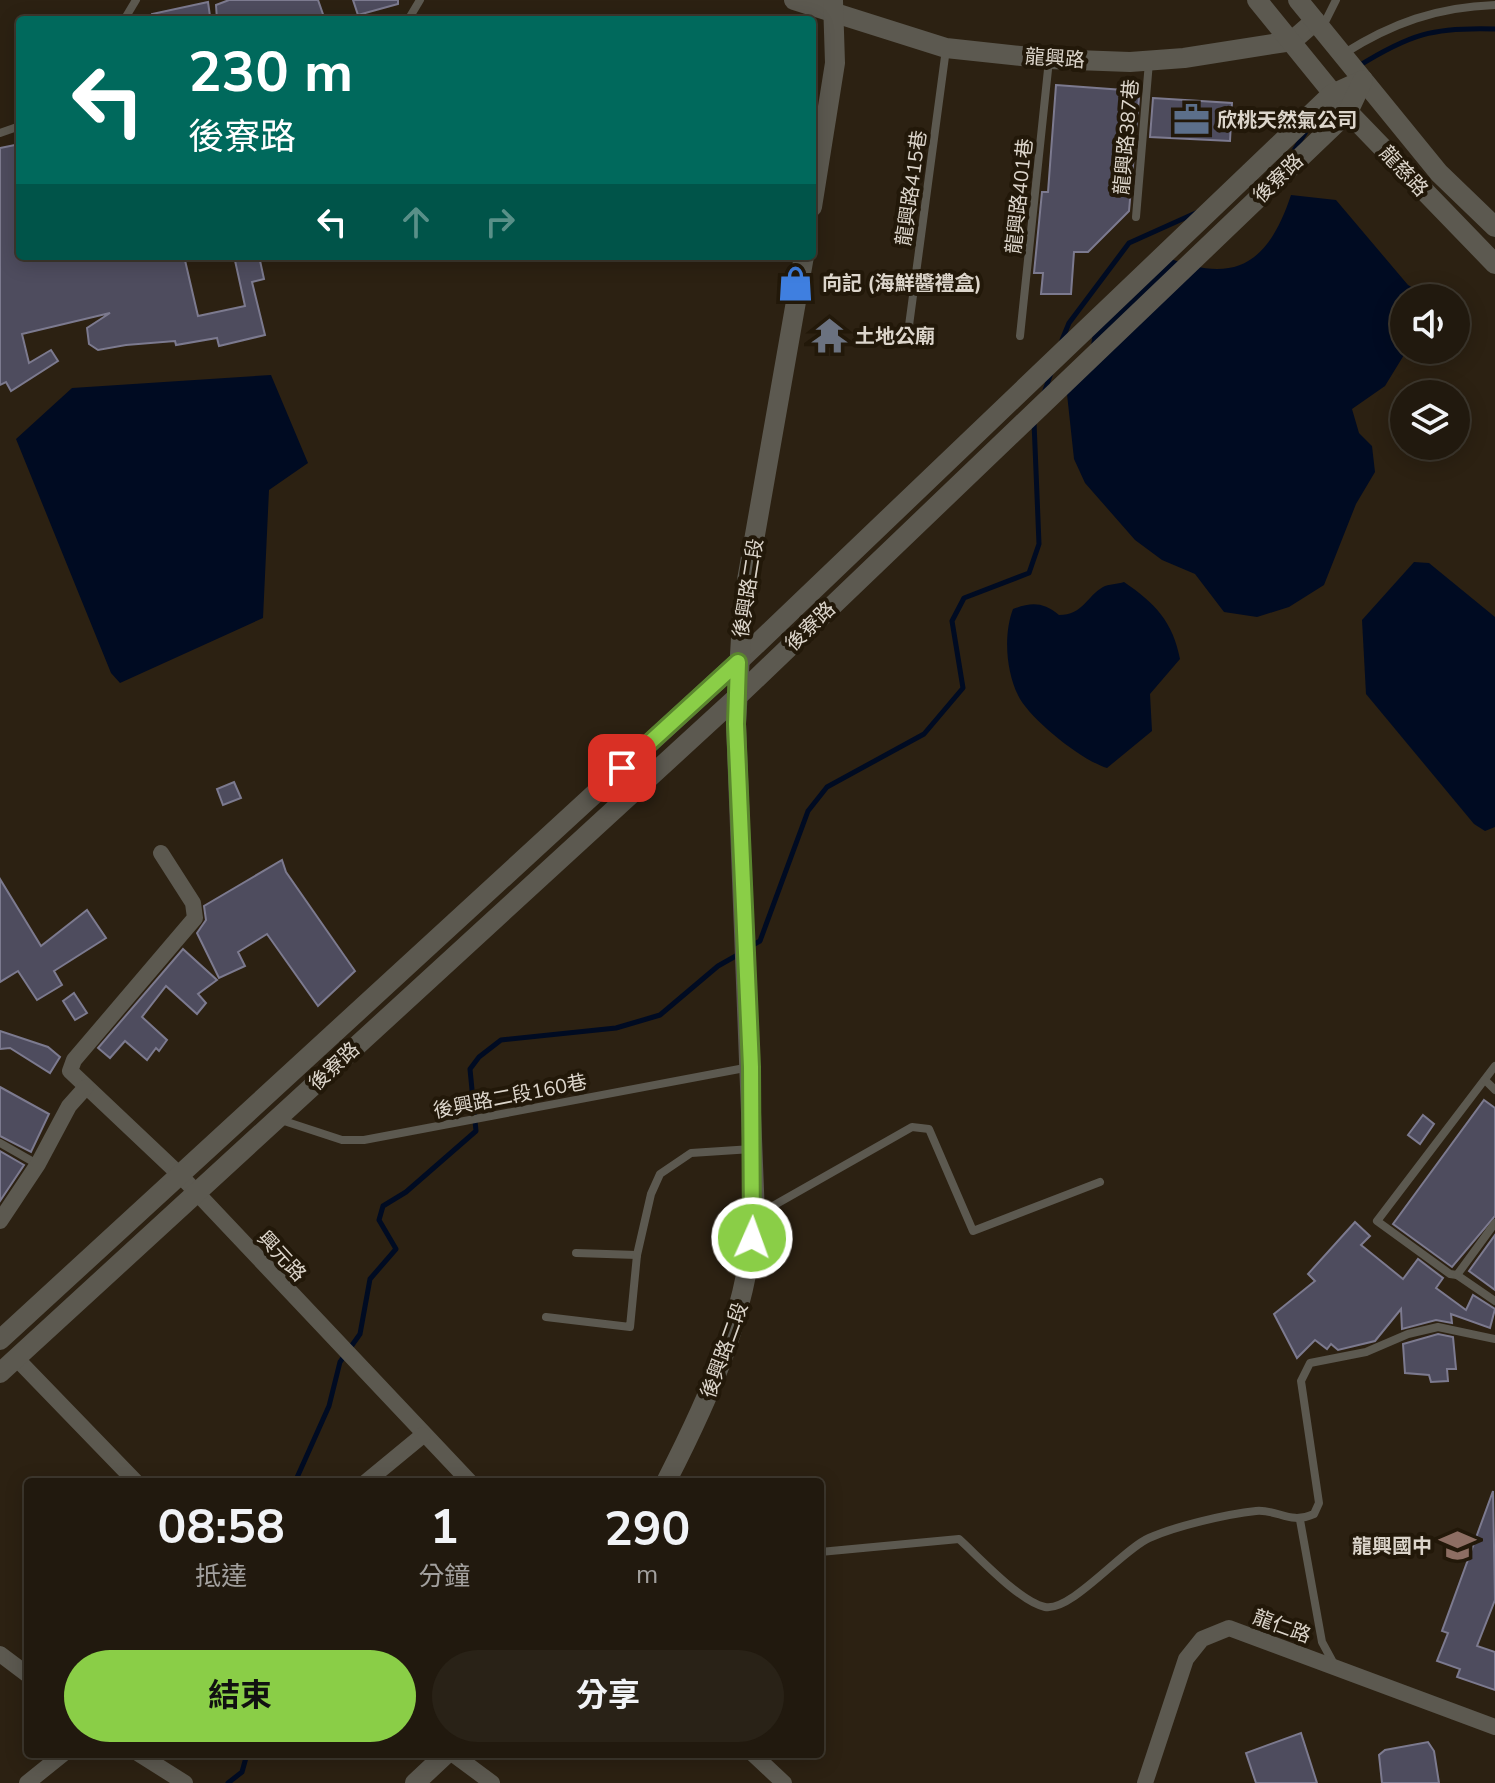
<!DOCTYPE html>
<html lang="zh-TW">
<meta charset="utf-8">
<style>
:root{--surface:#21190e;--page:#292217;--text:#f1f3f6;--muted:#a2a09e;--line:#3e382e;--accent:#8ace47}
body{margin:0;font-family:"Nunito Sans","Noto Sans TC",sans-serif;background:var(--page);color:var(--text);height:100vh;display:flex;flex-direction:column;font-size:30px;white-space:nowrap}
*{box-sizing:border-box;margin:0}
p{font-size:26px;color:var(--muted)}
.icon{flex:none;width:44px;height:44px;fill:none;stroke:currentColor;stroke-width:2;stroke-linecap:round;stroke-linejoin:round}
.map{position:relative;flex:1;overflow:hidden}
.panel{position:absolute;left:24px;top:1478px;width:800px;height:280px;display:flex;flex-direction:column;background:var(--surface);border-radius:8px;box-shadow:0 4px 20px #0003,0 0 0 2px var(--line)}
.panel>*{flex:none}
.hud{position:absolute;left:16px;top:16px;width:800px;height:244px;border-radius:8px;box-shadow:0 4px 20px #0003,0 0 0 2px var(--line);background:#00695c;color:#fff;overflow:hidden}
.controls{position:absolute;left:1390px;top:284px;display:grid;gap:16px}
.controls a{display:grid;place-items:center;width:80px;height:80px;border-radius:50%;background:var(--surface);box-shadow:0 4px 20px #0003,0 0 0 2px var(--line);font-size:40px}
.pin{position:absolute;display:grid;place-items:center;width:68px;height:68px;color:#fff;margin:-34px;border-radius:16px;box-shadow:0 4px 12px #0006}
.me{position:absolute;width:88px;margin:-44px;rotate:2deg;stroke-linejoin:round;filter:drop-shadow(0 0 6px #0008)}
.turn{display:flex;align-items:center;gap:28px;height:168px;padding:0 40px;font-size:36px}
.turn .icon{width:104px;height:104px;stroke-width:2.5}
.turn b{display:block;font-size:56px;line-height:68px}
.lanes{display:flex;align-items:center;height:76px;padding:0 40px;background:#0003;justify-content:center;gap:40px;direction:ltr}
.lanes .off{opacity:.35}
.eta{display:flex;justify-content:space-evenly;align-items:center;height:136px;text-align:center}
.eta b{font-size:48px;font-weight:700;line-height:56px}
.button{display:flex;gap:16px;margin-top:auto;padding:16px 40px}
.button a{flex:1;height:92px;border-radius:48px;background:var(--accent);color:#111;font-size:32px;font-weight:700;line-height:92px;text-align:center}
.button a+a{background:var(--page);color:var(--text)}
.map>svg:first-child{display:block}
.water{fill:#000b22}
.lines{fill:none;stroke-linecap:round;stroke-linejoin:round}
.stream{stroke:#000b22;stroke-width:5}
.building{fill:#4e4c5e;stroke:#7c7a8f;stroke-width:2}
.service{stroke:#5c5950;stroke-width:8}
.minor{stroke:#5c5950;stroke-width:16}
.tertiary{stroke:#5c5950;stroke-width:20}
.route-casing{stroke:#5a862e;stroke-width:20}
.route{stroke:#8ace47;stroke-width:14}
.labels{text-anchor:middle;stroke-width:8;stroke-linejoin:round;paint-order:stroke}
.street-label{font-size:20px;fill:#dcd5cb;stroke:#221809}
.poi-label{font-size:20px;font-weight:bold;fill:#dcd5cb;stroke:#221809;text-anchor:start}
</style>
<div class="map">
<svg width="1495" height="1783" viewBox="0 0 1495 1783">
<rect width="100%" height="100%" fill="#2c2112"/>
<!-- water -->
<g class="water">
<path d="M1291,195l45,5 72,85 22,13h-26v52h3l-22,36 -33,23 7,24 13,13 3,26 -19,32 -32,81 -35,22 -32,10 -33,-5 -29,-38 -33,-14 -27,-20 -50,-57 -11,-24 -7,-65 23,-42 6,-39 70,-56c69,28 102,7 125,-62z"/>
<path d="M271,375l37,88 -39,27 -6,128 -143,65 -9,-10 -95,-234 56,-51z"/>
<path d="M1414,562l15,1 66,54v210l-10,4 -11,-7 -108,-130 -4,-74z"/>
<path d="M1124,582c31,21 49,40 56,77l-30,35 2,37 -45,37c-26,-8 -73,-46 -87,-69 -14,-25 -17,-64 -7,-90 19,-7 30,-7 46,6 24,0 27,-18 44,-28 5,-3 15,-3 21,-5z"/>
</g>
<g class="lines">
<!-- stream -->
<g class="stream">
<path d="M1357,67c53,-33 76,-40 138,-38"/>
<path d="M1293,152l14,-22"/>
<path d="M1062,340l7,-17 60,-80 69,-31"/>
<path d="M1044,393l7,-20"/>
<path d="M749,947l11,-6 48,-130 19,-24 97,-53 39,-46 -11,-67 12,-23 65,-25 10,-29 -5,-122"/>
<path d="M295,1482l34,-76 11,-44 20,-28 10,-55 26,-30 -17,-29 4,-14 23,-14 70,-61 -6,-62 9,-12 22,-17 115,-12 44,-13 58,-49 23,-13"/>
<path d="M228,1783l14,-11 5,-18"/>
</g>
</g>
<!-- building -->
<g class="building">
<path d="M229,0h89l7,20h-108l-1,-15z"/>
<path d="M353,0h45v4l-40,11z"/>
<path d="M208,2l2,14 -21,4h-37v-6z"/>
<path d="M1056,85l81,6 2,7 -10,113 -41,41h-14l-3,42h-30l2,-21h-9l8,-81h6z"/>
<path d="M1153,98l79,5 -2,38 -80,-4z"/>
<path d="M20,144v112h164l14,60 47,-10 -11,-50h25l5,23 -12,3 13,53 -46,11 -2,-8 -41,7 -1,-4 -49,4 -28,5 -9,-6 -2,-16 23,-15 -88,21 7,29 22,-13 7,11 -47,30 -5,-9 -6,3v-237z"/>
<path d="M234,782l7,16 -18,7 -6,-16z"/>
<path d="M282,860l4,12 69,99 -37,35 -51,-72 -29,18 7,14 -26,12 -22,-45 9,-13 -2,-14z"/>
<path d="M0,879l41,67 46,-36 19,28 -52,33 8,14 -25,15 -19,-29 -18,11z"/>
<path d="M183,949l34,31 -19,14 8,9 -9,11 -31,-28 -24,31 25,23 -8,11 -3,-3 -9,12 -22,-19 -15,17 -12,-10z"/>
<path d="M74,993l13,20 -12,7 -12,-19z"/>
<path d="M0,1031l48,16 12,10 -10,16 -40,-25 -10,1z"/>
<path d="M0,1087l49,27 -18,38 -31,-16z"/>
<path d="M1484,1100l11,8v108l-43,51 -59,-43z"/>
<path d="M1423,1115l11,9 -14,20 -12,-9z"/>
<path d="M0,1151l24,14 -24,36z"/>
<path d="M1355,1222l15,14 -9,9 42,34 15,-20 25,19 -7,10 30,22 7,-15 22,14 -5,19 -39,-14 1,9 -16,-3 -34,9 -1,-20 -26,32 -37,9 -7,-6 -4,5 -12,-9 -18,18 -23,-44 41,-33 -7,-7z"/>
<path d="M1495,1235v55l-26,-19z"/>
<path d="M1438,1334l15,3 3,32h-9l1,12 -17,1 -2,-7 -24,-2 -2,-29z"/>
<path d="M1493,1491l2,109 -18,46 18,6v38l-38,-13 3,-8 -23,-8 11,-28 -6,-2z"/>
<path d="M1301,1733l16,50h-61l-10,-30z"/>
<path d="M1428,1742l6,9 5,32h-57l-3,-28 6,-5z"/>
</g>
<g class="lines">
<!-- service -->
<g class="service">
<path d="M124,20l12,-20"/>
<path d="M408,20l12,-20"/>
<path d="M1323,26l13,-26"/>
<path d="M1343,54c49,-31 94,-47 152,-49"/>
<path d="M0,133l20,-7"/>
<path d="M1136,217l13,-155"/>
<path d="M908,333l38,-284"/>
<path d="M1020,336l29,-276"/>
<path d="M1495,1066l-118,155 73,53 7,1 38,26"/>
<path d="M1485,1080l10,10"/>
<path d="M278,1119l64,21h22l386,-73"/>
<path d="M0,1143l37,21"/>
<path d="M755,1216l157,-89 17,2 44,102 127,-49"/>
<path d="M576,1253l61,2"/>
<path d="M1457,1275l38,-52"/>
<path d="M546,1317l84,10 7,-72 14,-61 9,-20 31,-21 61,-4"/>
<path d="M1300,1520l22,122 13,24"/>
<path d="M820,1552l139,-13c20,18 61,63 86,68 26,5 77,-57 104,-69 27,-12 78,-24 107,-27 23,-2 33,14 58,3l5,-11 -18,-122 9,-18 56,-11 42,-18 30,-7 57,12"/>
</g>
<!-- minor -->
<g class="minor">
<path d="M161,853l32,50 2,15 -121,142 -4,11 110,104 290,307"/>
<path d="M0,1221l38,-57 31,-58 17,-19"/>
<path d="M16,1358l120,124"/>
<path d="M366,1482l57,-47"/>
<path d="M0,1654l28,21"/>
<path d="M139,1754l46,29"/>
<path d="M453,1754l39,29"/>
<path d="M753,1754l31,29"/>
<path d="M27,1783l36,-29"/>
<path d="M1145,1783l41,-124 16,-20 27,-11 266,99"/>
</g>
<!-- tertiary -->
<g class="tertiary">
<path d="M794,0l152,48 103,11 81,3 54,-4 108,-17 23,-20"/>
<path d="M1257,0l91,112 147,152"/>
<path d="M1298,0l141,173 56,54"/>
<path d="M812,207l23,-144 -2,-62"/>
<path d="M0,1340l738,-678 594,-568 31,-14"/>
<path d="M0,1373l737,-676 611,-585 15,-32"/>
<path d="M666,1482c46,-90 79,-164 89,-266l-19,-492 7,-121 61,-347"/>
<path d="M415,1783l31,-29"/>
</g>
</g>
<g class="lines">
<defs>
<path id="route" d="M622,768l116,-106 -2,62 15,343 1,171"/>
</defs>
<!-- route casing -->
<use href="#route" class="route-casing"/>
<!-- route -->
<use href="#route" class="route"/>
</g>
<!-- icons -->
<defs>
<symbol id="office-bare" viewBox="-9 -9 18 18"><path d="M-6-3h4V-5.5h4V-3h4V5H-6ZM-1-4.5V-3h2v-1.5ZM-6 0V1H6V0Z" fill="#5c6f8a" stroke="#221809" stroke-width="2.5" paint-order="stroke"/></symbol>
<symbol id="shop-bare" viewBox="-9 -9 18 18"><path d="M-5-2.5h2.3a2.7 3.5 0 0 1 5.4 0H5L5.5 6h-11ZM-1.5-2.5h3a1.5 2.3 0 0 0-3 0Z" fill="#3f7fe0" stroke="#221809" stroke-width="2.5" paint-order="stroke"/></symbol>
<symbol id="temple-bare" viewBox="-9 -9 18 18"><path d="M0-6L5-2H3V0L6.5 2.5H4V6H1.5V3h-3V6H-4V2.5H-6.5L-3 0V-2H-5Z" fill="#6b7280" stroke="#221809" stroke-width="2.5" paint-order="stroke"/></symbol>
<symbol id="school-bare" viewBox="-9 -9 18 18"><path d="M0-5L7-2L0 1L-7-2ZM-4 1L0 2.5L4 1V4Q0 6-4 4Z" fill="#8d6e63" stroke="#221809" stroke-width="2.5" paint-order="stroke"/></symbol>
</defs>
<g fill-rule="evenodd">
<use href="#office-bare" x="1166" y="94" width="51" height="51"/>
<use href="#shop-bare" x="770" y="258" width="51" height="51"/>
<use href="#temple-bare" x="804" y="310" width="51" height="51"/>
<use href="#school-bare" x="1432" y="1520" width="51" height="51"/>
</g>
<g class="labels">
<!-- street labels -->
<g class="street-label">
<text transform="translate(1055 58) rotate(4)" y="7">龍興路</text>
<text transform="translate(1126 137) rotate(-85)" y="7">龍興路387巷</text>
<text transform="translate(1404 171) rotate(47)" y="7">龍慈路</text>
<text transform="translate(1278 178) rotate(-44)" y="7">後寮路</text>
<text transform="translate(911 188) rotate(-82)" y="7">龍興路415巷</text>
<text transform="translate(1019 196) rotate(-84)" y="7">龍興路401巷</text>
<text transform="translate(748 588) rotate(-81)" y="7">後興路二段</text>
<text transform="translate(810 626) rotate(-44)" y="7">後寮路</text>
<text transform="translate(334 1066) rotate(-43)" y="7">後寮路</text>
<text transform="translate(510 1096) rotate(-11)" y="7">後興路二段160巷</text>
<text transform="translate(282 1256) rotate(47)" y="7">興元路</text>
<text transform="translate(724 1350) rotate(-70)" y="7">後興路二段</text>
<text transform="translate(1282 1626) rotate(20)" y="7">龍仁路</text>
</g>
<!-- poi labels -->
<g class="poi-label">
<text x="1217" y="127">欣桃天然氣公司</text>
<text x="822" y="290">向記 (海鮮醬禮盒)</text>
<text x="855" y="343">土地公廟</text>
<text x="1432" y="1553" text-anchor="end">龍興國中</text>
</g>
</g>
</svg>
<div class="controls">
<a><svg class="icon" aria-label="sound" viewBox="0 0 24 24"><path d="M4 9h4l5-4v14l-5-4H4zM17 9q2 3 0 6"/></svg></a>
<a><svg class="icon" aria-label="layers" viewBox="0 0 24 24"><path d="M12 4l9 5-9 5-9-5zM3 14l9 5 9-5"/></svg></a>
</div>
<div class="pin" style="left:622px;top:768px;background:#d93025"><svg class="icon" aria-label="arrive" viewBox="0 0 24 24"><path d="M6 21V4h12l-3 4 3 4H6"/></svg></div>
<svg class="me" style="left:752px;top:1238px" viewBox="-20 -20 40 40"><circle r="17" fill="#8ace47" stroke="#fff" stroke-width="3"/><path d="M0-11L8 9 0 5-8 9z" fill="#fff"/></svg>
<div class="hud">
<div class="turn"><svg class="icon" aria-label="left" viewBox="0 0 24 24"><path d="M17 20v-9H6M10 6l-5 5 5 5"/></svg><div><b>230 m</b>後寮路</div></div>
<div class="lanes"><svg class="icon" aria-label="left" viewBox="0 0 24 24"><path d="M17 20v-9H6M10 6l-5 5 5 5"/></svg><svg class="icon off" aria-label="ahead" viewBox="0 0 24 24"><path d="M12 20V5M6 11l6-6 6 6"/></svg><svg class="icon off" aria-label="right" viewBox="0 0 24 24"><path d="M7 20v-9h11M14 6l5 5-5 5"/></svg></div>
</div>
<section class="panel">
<div class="eta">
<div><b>08:58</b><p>抵達</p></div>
<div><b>1</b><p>分鐘</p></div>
<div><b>290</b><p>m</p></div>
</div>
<div class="button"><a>結束</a><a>分享</a></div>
</section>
</div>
